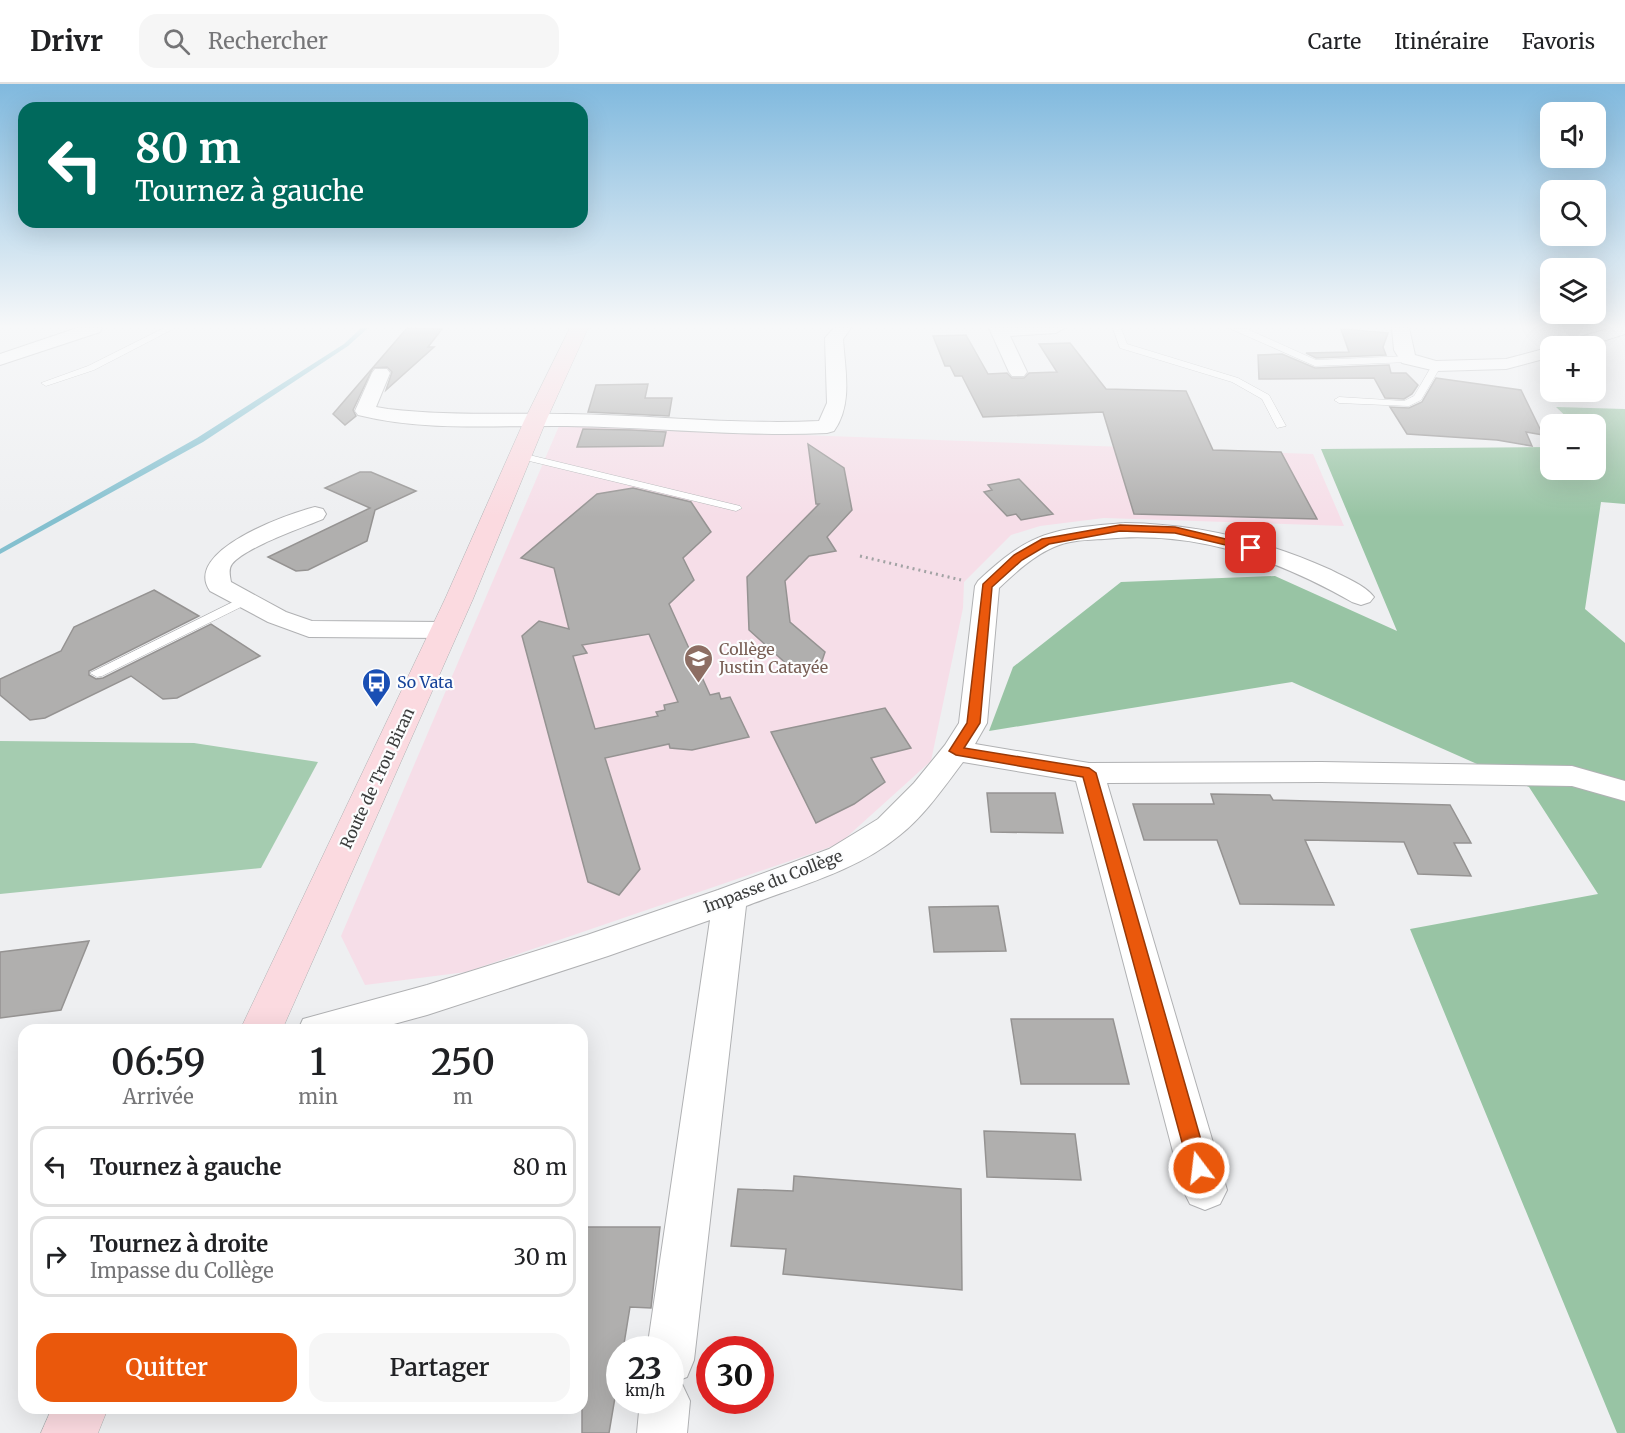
<!DOCTYPE html>
<html lang="fr">
<meta charset="utf-8">
<style>
:root{--surface:#fff;--page:#f6f6f6;--text:#202124;--muted:#757577;--line:#e0e0e0;--accent:#ea580c}
body{margin:0;font-family:Merriweather,serif;background:var(--page);color:var(--text);height:100vh;display:flex;flex-direction:column;font-size:22px;white-space:nowrap}
*{box-sizing:border-box;margin:0}
p{font-size:20px;color:var(--muted)}
.icon{flex:none;width:33px;height:33px;fill:none;stroke:currentColor;stroke-width:2;stroke-linecap:round;stroke-linejoin:round}
.map{position:relative;flex:1;overflow:hidden}
.sheet{position:absolute;left:18px;top:940px;width:570px;height:390px;display:flex;flex-direction:column;background:var(--surface);border-radius:18px;box-shadow:0 6px 24px #0002}
.sheet>*{flex:none}
.guide{position:absolute;left:18px;top:18px;width:570px;height:126px;border-radius:18px;box-shadow:0 6px 24px #0002;background:#00695c;color:#fff;overflow:hidden}
.tools{position:absolute;left:1540px;top:18px;display:grid;gap:12px}
.tools a{display:grid;place-items:center;width:66px;height:66px;border-radius:12px;background:var(--surface);box-shadow:0 6px 24px #0002;font-size:30px}
.speed{position:absolute;left:606px;top:1252px;display:flex;gap:12px;font-size:30px;font-weight:700;text-align:center}
.speed>*{display:grid;place-content:center;width:78px;height:78px;border-radius:50%;background:var(--surface);box-shadow:0 6px 24px #0002;line-height:1}
.speed small{font-size:15px;font-weight:400}
.speed .limit{border:9px solid #d22;background:#fff;color:#111}
.pin{position:absolute;display:grid;place-items:center;width:51px;height:51px;color:#fff;margin:-26px;border-radius:12px;box-shadow:0 3px 9px #0006}
.me{position:absolute;width:66px;margin:-33px;rotate:345deg;stroke-linejoin:round;filter:drop-shadow(0 0 4px #0008)}
.turn{display:flex;align-items:center;gap:21px;height:126px;padding:0 18px;font-size:27px}
.turn .icon{width:78px;height:78px;stroke-width:2.5}
.turn b{display:block;font-size:42px;line-height:51px}
.eta{display:flex;justify-content:space-evenly;align-items:center;height:102px;text-align:center}
.eta b{font-size:36px;font-weight:600;line-height:42px}
.primary-button{display:flex;gap:12px;margin-top:auto;padding:12px 18px}
.primary-button a{flex:1;height:69px;border-radius:18px;background:var(--accent);color:#fff;font-size:24px;font-weight:600;line-height:69px;text-align:center}
.primary-button a+a{background:var(--page);color:var(--text)}
ul{padding:0;list-style:none}
li{display:flex;align-items:center;gap:18px;height:81px;margin:0 12px 9px;padding:0 6px;border:3px solid var(--line);border-radius:18px}
li div{flex:1}
li b{display:block;font-size:22px}
li em{font-style:normal}
header{display:flex;align-items:center;gap:36px;box-sizing:border-box;height:84px;padding:0 30px;background:var(--surface);border-bottom:2px solid var(--line)}
header strong{font-size:28px}
nav{display:flex;gap:33px;margin-inline-start:auto;font-size:21px}
.search{width:420px;height:54px;background:var(--page);display:flex;align-items:center;gap:15px;box-sizing:border-box;padding:0 21px;border-radius:18px;color:var(--muted);font-size:22px}
.map>svg:first-child{display:block}
.education{fill:#f6dee8}
.green{fill:#a5ccb0}
.forest{fill:#98c4a4}
.lines{fill:none;stroke-linecap:round;stroke-linejoin:round}
.stream{fill:#84c0cf;fill-rule:evenodd}
.building{fill:#b0afae;stroke:#959392;stroke-width:1.5;fill-rule:evenodd}
.lane-casing{stroke:#b0b1b3;stroke-width:1}
.street-casing{stroke:#b0b1b3;stroke-width:2}
.secondary-casing{stroke:#b0b1b3;stroke-width:1}
.path{stroke:#a2a3a4;stroke-width:3;stroke-dasharray:2 4;stroke-linecap:butt}
.lane{fill:#fff;fill-rule:evenodd}
.street{fill:#fff;fill-rule:evenodd}
.secondary{fill:#fbdae0;fill-rule:evenodd}
.route{fill:#ea580c;stroke:#983908;stroke-width:1.5}
.labels{text-anchor:middle;stroke-width:4.5;stroke-linejoin:round;paint-order:stroke}
.education-label{font-size:16px;fill:#785e54;stroke:#fcfdfe;text-anchor:start}
.transit-label{font-size:16px;fill:#164399;stroke:#fcfdfe;text-anchor:start}
.street-label{font-size:16px;fill:#3c3d3d;stroke:#fcfdfe}
</style>
<header>
<strong>Drivr</strong>
<div class="search"><svg class="icon" aria-label="search" viewBox="0 0 24 24"><circle cx="10" cy="10" r="6"/><path d="M15 15l6 6"/></svg>Rechercher</div>
<nav><a>Carte</a><a>Itinéraire</a><a>Favoris</a></nav>
</header>
<div class="map">
<svg width="1625" height="1349" viewBox="0 0 1625 1349">
<rect width="100%" height="100%" fill="#eeeff1"/>
<!-- education -->
<path class="education" d="M559,342l754,28 31,72 -240,-8 -64,8 -29,9 -47,47 -1,26 -32,153 -92,83 -373,128 -101,13 -24,-49z"/>
<!-- green -->
<path class="green" d="M0,657l194,2 124,19 -57,106 -261,26z"/>
<!-- forest -->
<path class="forest" d="M1556,323l69,2v95l-24,-2 -16,107 40,34v790h-8l-207,-504 188,-35 -69,-107 -237,-105 -303,49 24,-64 108,-85 154,-6 122,55 -76,-182 230,-2v23h45v-46h-22z"/>
<g class="lines">
<!-- stream -->
<path class="stream" d="M361,244h7l-20,18 -145,96 -203,112v-5l197,-111 147,-94z"/>
</g>
<!-- building -->
<g class="building">
<path d="M407,244l35,1 -14,18h6l-48,43 6,-18 -5,-5 -14,1 -20,42 3,6 -11,9 -12,-11z"/>
<path d="M1341,245l47,4 -5,14 3,8 -70,3 -10,-5 43,-1z"/>
<path d="M966,251l22,39 19,-1 5,5h12l5,-5 28,-1 -18,-28 31,-1 36,46 80,2 27,59 68,2 36,67 -183,-5 -31,-102 -120,5 -21,-41h-7l-5,-10h-5l-12,-30z"/>
<path d="M1282,270l33,14 74,-3 2,8h15l12,12 -6,9 -8,5 -19,-1 -11,-20 -115,1 -1,-24z"/>
<path d="M1436,294l85,12 22,45 -17,-3 6,14 -35,-6 -90,-6 -17,-27 19,1 13,-6z"/>
<path d="M648,300l-3,14h27l-3,18 -81,-4 8,-27z"/>
<path d="M583,345l49,1 34,2 -3,14 -86,1z"/>
<path d="M808,360l36,24 8,42 -25,27 9,14 -27,5 -24,25 5,41 35,30 -6,18 -29,-3 -41,-37 -2,-53 72,-73h-3z"/>
<path d="M360,388h11l45,19 -41,19 -8,31 -59,29 -12,1 -28,-14 102,-49 -45,-20z"/>
<path d="M1019,395l34,35 -32,6 -5,-6 -9,2 -23,-24 8,-2 -4,-5z"/>
<path d="M633,404l58,14 20,30 -28,26 11,22 -25,24 41,91 9,-2 2,6 9,-2 19,40 -57,13 -22,-2 -1,-4 -64,14 35,111 -21,26 -31,-13 -66,-246 17,-15 30,8 -15,-61 -33,-10 76,-64zM649,550l29,68 -14,3 1,5 -9,2 2,4 -63,13 -22,-73 14,-3 -5,-8z"/>
<path d="M154,506l45,26 -110,55v4l7,4 7,-1 108,-54 49,32 -83,42 -14,1 -32,-23 -86,42 -15,2 -30,-25v-16l61,-28 13,-24z"/>
<path d="M885,624l26,40 -40,10 14,24 -31,22 -38,19 -45,-91z"/>
<path d="M987,709h68l8,40 -72,-1z"/>
<path d="M1211,710l59,1 3,5 177,5 21,38h-17l17,33 -53,-2 -14,-32 -99,-2 29,65 -94,-1 -23,-64h-73l-11,-36h81z"/>
<path d="M998,822l8,45 -72,1 -5,-45z"/>
<path d="M89,857l-28,69 -61,8v-66z"/>
<path d="M1011,935h102l16,65h-108z"/>
<path d="M984,1047l91,3 6,46 -94,-3z"/>
<path d="M794,1092l167,13 1,101 -179,-16 3,-25 -55,-3 7,-57 55,2z"/>
<path d="M582,1143h78l-9,81 -21,-1 -7,43h-3v18l-11,65h-27z"/>
</g>
<g class="lines">
<defs>
<g id="lane">
<path d="M164,244h11l-81,42 -48,16 -5,-3 47,-17z"/>
<path d="M1113,244h8l6,16 111,34 31,17 17,31 -9,2 -15,-29 -30,-17 -112,-34z"/>
<path d="M1229,244l18,1 69,31 92,-4 4,3 -4,3 -93,4z"/>
<path d="M1433,280l8,2 -20,34 -12,6 -70,-3 -5,-3 5,-3 65,4 10,-5z"/>
<path d="M521,369l219,53 2,2 -6,3 -219,-53 -1,-2z"/>
<path d="M245,512l6,4 -2,3 -147,73 -5,1 -7,-4z"/>
</g>
<g id="street">
<path d="M77,244h25l-2,4 -100,33v-11z"/>
<path d="M834,244h17l-8,11c2,31 10,65 -9,92l-7,2c-87,4 -173,-6 -260,-7 -69,-1 -141,6 -209,-11l-3,-4 17,-38 3,-4h12l3,4 -14,34 12,2c60,7 119,4 179,5 84,1 168,11 252,7l8,-18 -2,-65z"/>
<path d="M989,244h75l-8,5 -46,3 17,36 -3,4h-12l-3,-4z"/>
<path d="M1392,244h17l6,27 21,6 70,-2 45,-12v10l-45,12 -70,2 -34,-8 -8,-13z"/>
<path d="M1611,244h14v6l-38,12h-27l3,-4z"/>
<path d="M315,423l8,2 3,5 -3,5c-21,9 -77,28 -91,45 -4,5 -2,12 -1,18l55,30 26,9 132,1 9,2 4,6 -4,6 -9,2 -135,-1 -41,-15 -58,-31c-28,-40 77,-77 105,-84z"/>
<path d="M1125,439c73,1 140,17 206,47 13,7 34,15 43,27l-4,5 -9,3 -9,-3c-77,-44 -158,-72 -248,-63 -17,1 -35,1 -50,8 -21,9 -38,25 -55,41l-12,135 -12,21 114,19 232,-1 251,4 53,15v20l-53,-15 -251,-4 -214,1 120,407 -7,14 -15,6 -15,-6 -7,-14 -107,-409 -113,-19c-19,25 -38,53 -63,73 -43,36 -102,51 -154,71l-52,454 -7,17 -10,4 5,3 8,17 -3,32h-50l3,-32h30v-51h-23l63,-430 -102,36 -181,59 -55,15h-74l5,-11 124,-34 160,-50 131,-45 111,-41 49,-30 36,-36 31,-38 14,-22 16,-137 3,-5c54,-51 76,-52 147,-58z"/>
</g>
<g id="secondary">
<path d="M570,244h18l-42,93 -73,178 -191,431h-42l205,-431 79,-178z"/>
<path d="M52,1324h56l-10,25h-57z"/>
</g>
</defs>
<!-- lane casing -->
<use href="#lane" class="lane-casing"/>
<!-- street casing -->
<use href="#street" class="street-casing"/>
<!-- secondary casing -->
<use href="#secondary" class="secondary-casing"/>
<!-- path -->
<path class="path" d="M860,472l101,24"/>
<!-- lane -->
<use href="#lane" class="lane"/>
<!-- street -->
<use href="#street" class="street"/>
<!-- secondary -->
<use href="#secondary" class="secondary"/>
</g>
<!-- sky -->
<linearGradient id="sky" x2="0" y2="1"><stop stop-color="#80b9de"/><stop offset="0.56" stop-color="#f7f8f9"/><stop offset="1" stop-color="#f7f8f9" stop-opacity="0"/></linearGradient>
<rect width="1625" height="433" fill="url(#sky)"/>
<!-- route -->
<path class="route" d="M1120,441l55,2 80,19 2,2 -6,3 -76,-18 -55,-2 -71,13 -27,16 -30,27 -12,136 -16,25 125,20 7,5 113,395 -3,6 -7,3 -7,-3 -3,-6 -106,-391 -127,-22 -7,-4 18,-28 16,-139 31,-29 28,-16z"/>
<!-- icons -->
<defs>
<symbol id="school-pin" viewBox="-11 -11 22 30"><path d="M0 17L-7.5 6A9.5 9.5 0 1 1 7.5 6Z" fill="#8d6e63" stroke="#fcfdfe"/><path d="M0-5L7-2L0 1L-7-2ZM-4 1L0 2.5L4 1V4Q0 6-4 4Z" fill="#fff"/></symbol>
<symbol id="bus-pin" viewBox="-11 -11 22 30"><path d="M0 17L-7.5 6A9.5 9.5 0 1 1 7.5 6Z" fill="#1a4fb4" stroke="#fcfdfe"/><path d="M-5-6H5V4H4V6H2V4H-2V6H-4V4H-5ZM-3.5-4V0h7V-4ZM-3.5 1.2v1.5H-2V1.2ZM2 1.2v1.5H3.5V1.2Z" fill="#fff"/></symbol>
</defs>
<g fill-rule="evenodd">
<use href="#school-pin" x="682" y="558" width="33" height="45"/>
<use href="#bus-pin" x="360" y="582" width="33" height="45"/>
</g>
<g class="labels">
<!-- education labels -->
<g class="education-label">
<text x="719" y="571">Collège<tspan x="719" dy="18">Justin Catayée</tspan></text>
</g>
<!-- transit labels -->
<g class="transit-label">
<text x="397" y="604">So Vata</text>
</g>
<!-- street labels -->
<g class="street-label">
<text transform="translate(377 694) rotate(-65)" y="6">Route de Trou Biran</text>
<text transform="translate(773 797) rotate(-21)" y="6">Impasse du Collège</text>
</g>
</g>
</svg>
<div class="tools">
<a><svg class="icon" aria-label="sound" viewBox="0 0 24 24"><path d="M4 9h4l5-4v14l-5-4H4zM17 9q2 3 0 6"/></svg></a>
<a><svg class="icon" aria-label="search" viewBox="0 0 24 24"><circle cx="10" cy="10" r="6"/><path d="M15 15l6 6"/></svg></a>
<a><svg class="icon" aria-label="layers" viewBox="0 0 24 24"><path d="M12 4l9 5-9 5-9-5zM3 14l9 5 9-5"/></svg></a>
<a>+</a>
<a>−</a>
</div>
<div class="speed"><div>23<small>km/h</small></div><div class="limit">30</div></div>
<div class="pin" style="left:1251px;top:464px;background:#d93025"><svg class="icon" aria-label="arrive" viewBox="0 0 24 24"><path d="M6 21V4h12l-3 4 3 4H6"/></svg></div>
<svg class="me" style="left:1199px;top:1084px" viewBox="-20 -20 40 40"><circle r="17" fill="#ea580c" stroke="#fff" stroke-width="3"/><path d="M0-11L8 9 0 5-8 9z" fill="#fff"/></svg>
<div class="guide">
<div class="turn"><svg class="icon" aria-label="left" viewBox="0 0 24 24"><path d="M17 20v-9H6M10 6l-5 5 5 5"/></svg><div><b>80 m</b>Tournez à gauche</div></div>
</div>
<section class="sheet">
<div class="eta">
<div><b>06:59</b><p>Arrivée</p></div>
<div><b>1</b><p>min</p></div>
<div><b>250</b><p>m</p></div>
</div>
<ul>
<li><svg class="icon" aria-label="left" viewBox="0 0 24 24"><path d="M17 20v-9H6M10 6l-5 5 5 5"/></svg><div><b>Tournez à gauche</b></div><em>80 m</em></li>
<li><svg class="icon" aria-label="right" viewBox="0 0 24 24"><path d="M7 20v-9h11M14 6l5 5-5 5"/></svg><div><b>Tournez à droite</b><p>Impasse du Collège</p></div><em>30 m</em></li>
</ul>
<div class="primary-button"><a>Quitter</a><a>Partager</a></div>
</section>
</div>
